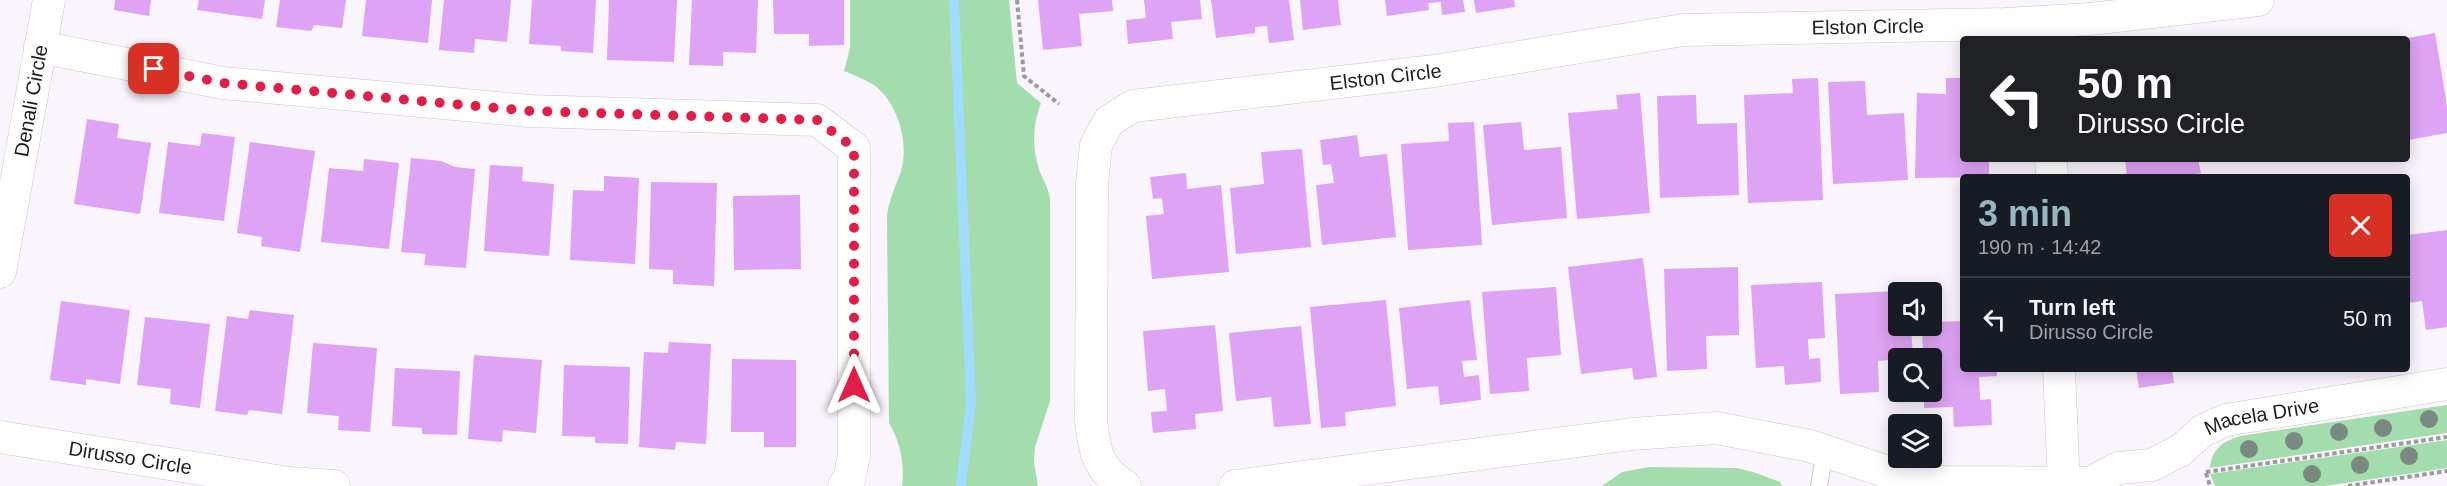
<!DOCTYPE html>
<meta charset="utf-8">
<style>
:root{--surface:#171b24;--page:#242831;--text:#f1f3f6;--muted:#9ea1a6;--line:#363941;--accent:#95b7bd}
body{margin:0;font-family:Arial,sans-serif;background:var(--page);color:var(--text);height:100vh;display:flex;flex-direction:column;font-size:22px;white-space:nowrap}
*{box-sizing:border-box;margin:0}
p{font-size:20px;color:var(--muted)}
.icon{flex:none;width:33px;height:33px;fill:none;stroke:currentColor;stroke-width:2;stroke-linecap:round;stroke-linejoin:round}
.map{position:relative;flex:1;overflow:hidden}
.panel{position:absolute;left:1960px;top:174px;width:450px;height:198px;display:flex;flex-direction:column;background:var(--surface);border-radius:6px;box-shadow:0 3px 15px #0003}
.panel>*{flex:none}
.banner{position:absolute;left:1960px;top:36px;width:450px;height:126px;border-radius:6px;box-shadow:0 3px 15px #0003;background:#202124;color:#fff;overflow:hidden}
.fabs{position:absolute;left:1888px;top:282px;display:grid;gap:12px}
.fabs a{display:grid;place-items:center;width:54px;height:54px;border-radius:6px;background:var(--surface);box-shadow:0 3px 15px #0003;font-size:30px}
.pin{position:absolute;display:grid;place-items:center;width:51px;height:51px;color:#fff;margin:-26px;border-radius:12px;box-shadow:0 3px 9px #0006}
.me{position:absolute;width:66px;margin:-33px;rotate:0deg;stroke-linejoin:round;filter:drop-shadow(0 0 4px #0008)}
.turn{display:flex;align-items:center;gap:21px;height:126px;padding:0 18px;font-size:27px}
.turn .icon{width:78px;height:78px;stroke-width:2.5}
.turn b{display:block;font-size:42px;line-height:51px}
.round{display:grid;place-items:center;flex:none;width:63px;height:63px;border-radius:6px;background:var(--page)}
.head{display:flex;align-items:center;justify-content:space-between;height:102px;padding:0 18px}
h1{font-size:36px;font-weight:700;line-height:45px;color:var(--accent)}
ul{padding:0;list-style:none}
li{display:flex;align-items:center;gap:18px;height:84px;padding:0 18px;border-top:2px solid var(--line)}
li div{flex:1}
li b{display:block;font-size:22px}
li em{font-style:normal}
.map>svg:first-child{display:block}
.green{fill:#a3ddad}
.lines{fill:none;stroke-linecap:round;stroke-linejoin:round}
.stream{stroke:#a1dbfe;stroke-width:10}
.building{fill:#dea3f4}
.lane-casing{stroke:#cac6cc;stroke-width:18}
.street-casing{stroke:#cac6cc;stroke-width:33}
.path{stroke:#9e9b9f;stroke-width:4;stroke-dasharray:4.5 3;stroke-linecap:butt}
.lane{stroke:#fff;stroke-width:16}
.street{stroke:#fff;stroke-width:32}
.tree{fill:#798b80}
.route{stroke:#e11d48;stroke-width:10;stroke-dasharray:0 18}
.labels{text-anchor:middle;stroke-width:5;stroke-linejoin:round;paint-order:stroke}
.street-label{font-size:20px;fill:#1f1d1f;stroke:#fff}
</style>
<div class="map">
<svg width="2447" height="486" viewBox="0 0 2447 486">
<rect width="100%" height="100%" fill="#faf5fc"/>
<!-- green -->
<g class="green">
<path d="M850,0h159l8,83 24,20c-9,23 -9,46 -1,69 4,10 9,17 10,27v202l-15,46 -1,15 4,24h-136c3,-22 -2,-44 -13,-63l-2,-207c2,-17 9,-30 14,-45 8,-28 -2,-63 -23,-83 -10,-8 -22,-12 -34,-17l6,-23z"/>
<path d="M2447,405v28l-237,35c1,-19 14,-27 30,-32z"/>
<path d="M2447,440v28l-122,18h-110l-5,-12z"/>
<path d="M1649,467l87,1 17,4 27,10 2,4h-180l20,-14z"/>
</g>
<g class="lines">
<!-- stream -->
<path class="stream" d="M954,0l17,402 -10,84"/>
</g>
<!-- building -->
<g class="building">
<path d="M115,0h36l-2,16 -35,-6z"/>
<path d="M199,0h66l-3,19 -65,-9z"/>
<path d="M280,0h66l-4,28 -28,-3 -3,6 -35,-4z"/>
<path d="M366,0h66l-4,43 -66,-7z"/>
<path d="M444,0h67l-4,42 -32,-3 -1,14 -35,-3z"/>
<path d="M532,0h64l-3,53 -32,-2v-5l-32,-2z"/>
<path d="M609,0h68l-3,62 -67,-2z"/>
<path d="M692,0h66l-2,53 -33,-1v14l-34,-1z"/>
<path d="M773,0h71v45l-35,1v-12h-35z"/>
<path d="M1038,0h74l1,11 -34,3 3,32 -39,4z"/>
<path d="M1144,0h56l2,19 -31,3 2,17 -45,5 -2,-24 20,-2z"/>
<path d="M1211,0h78l5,40 -25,3 -2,-17 -12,1v6l-39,5z"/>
<path d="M1300,0h38l3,25 -38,5z"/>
<path d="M1385,0h78l2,12 -23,3 -1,-13 -13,1 1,7 -42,6z"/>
<path d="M1474,0h40l1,7 -39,6z"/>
<path d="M2435,33l12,73v27l-39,7v-102z"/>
<path d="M1818,78l5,122 -75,3 -4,-108 49,-2 -1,-14z"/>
<path d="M1946,78h18v81h25v18l-74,1 2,-85 29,1z"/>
<path d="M1865,81l2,34 37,-2 4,67 -75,4 -5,-102z"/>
<path d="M1640,93l10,120 -73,6 -9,-106 50,-4 -2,-14z"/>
<path d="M1696,95l1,29 40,-1 2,72 -79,3 -3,-102z"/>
<path d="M87,119l32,5 -2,14 34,5 -11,71 -66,-10z"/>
<path d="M1474,122l8,123 -74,5 -7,-106 48,-3 -1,-18z"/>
<path d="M1521,122l3,28 37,-3 6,71 -75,7 -9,-100z"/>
<path d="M202,133l33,4 -11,84 -65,-8 9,-71 32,4z"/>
<path d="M1357,135l3,22 27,-3 9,83 -74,8 -6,-60 18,-2 -3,-19 -8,1 -3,-25z"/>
<path d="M250,142l65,9 -15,101 -39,-6 1,-9 -25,-4z"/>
<path d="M1302,149l9,98 -75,7 -6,-66 34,-4 -3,-32z"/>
<path d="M411,158l30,3 14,6 20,2 -9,99 -42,-3 2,-11 -25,-2z"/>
<path d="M364,159l35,4 -10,86 -68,-7 8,-74 34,3z"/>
<path d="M2125,159h73l3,14 -25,4h-49z"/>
<path d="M490,165l33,2 -1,14 32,3 -5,72 -65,-5z"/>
<path d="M1186,173l1,16 34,-4 8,87 -77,7 -6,-63 18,-2 -2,-16 -9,1 -3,-22z"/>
<path d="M604,176l35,2 -4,86 -65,-4 3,-70 31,1z"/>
<path d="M651,182l66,1 -3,103 -41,-2v-14l-24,-1z"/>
<path d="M800,195l1,74 -67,1 -1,-74z"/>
<path d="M2447,230v97l-21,3 -4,-29 -14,2v-68z"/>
<path d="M1643,258l14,119 -23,3 -2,-12 -51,6 -13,-107z"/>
<path d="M1738,267l1,68 -33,1 1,33 -40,2 -3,-102z"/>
<path d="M1822,282l3,56 -17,1 1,20 11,-1 1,24 -36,3 -1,-19 -28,2 -5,-83z"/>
<path d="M1556,287l5,68 -34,3 2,33 -39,3 -8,-102z"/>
<path d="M1899,291v35h12l2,32 -35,3 1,31 -39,2 -5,-100z"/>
<path d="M1386,300l10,106 -51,6 1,14 -25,2 -11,-121z"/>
<path d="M1470,300l7,60 -15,1 2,16 15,-2 2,25 -41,5 -2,-19 -31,3 -8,-81z"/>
<path d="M61,301l69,9 -10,74 -34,-5v6l-36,-5z"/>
<path d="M250,310l44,5 -12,99 -33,-4 -2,5 -32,-4 12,-95 21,3z"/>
<path d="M145,317l65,7 -10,84 -30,-4 1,-15 -34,-4z"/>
<path d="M1964,321v48h33v7l-18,1 1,23 11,-1 1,26 -38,2 -1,-20 -29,1v-16h8v-34h-9l-1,-32h10v-4z"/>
<path d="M1215,325l8,86 -28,3 1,15 -43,4 -2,-21 16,-1 -2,-22 -17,2 -5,-60z"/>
<path d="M1301,326l10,98 -37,3 -3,-30 -35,4 -7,-68z"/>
<path d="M669,342l42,2 -5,100 -30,-2 -1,8 -36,-3 5,-95 24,1z"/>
<path d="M313,343l64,5 -7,84 -32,-2 1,-14 -32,-3z"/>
<path d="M474,355l68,5 -6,73 -33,-3 -1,12 -34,-3z"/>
<path d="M732,359l64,1v87h-32v-15h-33z"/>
<path d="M564,365l66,2 -2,77 -33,-1v-6l-33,-1z"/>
<path d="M395,368l65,3 -3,64 -35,-1v-6l-30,-2z"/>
<path d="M2136,369h36l2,14 -35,5z"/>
</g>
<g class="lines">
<defs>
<path id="lane" d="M1819,486l6,-35"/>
<g id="street">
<path d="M40,47l183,36 307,28 287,9 37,28v308l-5,24 -5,6"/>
<path d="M2051,159l1,18"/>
<path id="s1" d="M0,272l49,-272"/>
<path d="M2059,369l5,117"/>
<path id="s2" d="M0,437l289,46 45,3"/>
<path id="s3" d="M2091,483l27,-15 34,-3 29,-15 21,-19 24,-11 221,-36"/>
<path id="s4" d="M1125,486c-29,-18 -30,-35 -34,-66l1,-236 4,-39 13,-24 24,-15 302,-35 248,-41 323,-6 84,-5 168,-19"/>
<path d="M1235,486l397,-52 85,-6 93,18 77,26 56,10 148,1 7,3"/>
</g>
</defs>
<!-- lane casing -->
<use href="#lane" class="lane-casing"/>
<!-- street casing -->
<use href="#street" class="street-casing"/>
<!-- path -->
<g class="path">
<path d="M1017,0l7,76 35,28"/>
<path d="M2206,472l241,-35"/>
<path d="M2206,473l4,13"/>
<path d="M2348,486l99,-15"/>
</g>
<!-- lane -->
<use href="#lane" class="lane"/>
<!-- street -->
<use href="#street" class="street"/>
</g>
<!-- trees -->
<g class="tree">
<circle cx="2429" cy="419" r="9"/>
<circle cx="2383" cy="428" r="9"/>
<circle cx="2339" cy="432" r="9"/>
<circle cx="2294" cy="441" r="9"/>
<circle cx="2249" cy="449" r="9"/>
<circle cx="2409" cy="456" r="9"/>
<circle cx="2360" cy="465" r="9"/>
<circle cx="2312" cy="474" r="9"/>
</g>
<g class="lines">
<!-- route -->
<path class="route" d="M154,69l69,14 307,28 287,9 37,28v237"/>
</g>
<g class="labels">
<!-- street labels -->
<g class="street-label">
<text dy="7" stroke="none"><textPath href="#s4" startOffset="1149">Elston Circle</textPath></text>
<text dy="7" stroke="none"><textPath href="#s4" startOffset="663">Elston Circle</textPath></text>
<text dy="7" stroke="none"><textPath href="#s1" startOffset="174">Denali Circle</textPath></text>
<text dy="7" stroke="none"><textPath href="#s3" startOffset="188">Macela Drive</textPath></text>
<text dy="7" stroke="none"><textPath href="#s2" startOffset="132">Dirusso Circle</textPath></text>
</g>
</g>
</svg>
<div class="fabs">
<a><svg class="icon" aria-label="sound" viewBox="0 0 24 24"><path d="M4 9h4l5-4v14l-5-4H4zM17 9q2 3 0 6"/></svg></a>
<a><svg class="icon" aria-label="search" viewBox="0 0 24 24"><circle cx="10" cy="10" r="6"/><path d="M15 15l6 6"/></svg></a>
<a><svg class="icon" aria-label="layers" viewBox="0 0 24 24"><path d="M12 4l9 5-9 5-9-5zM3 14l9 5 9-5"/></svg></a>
</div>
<div class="pin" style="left:154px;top:69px;background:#d93025"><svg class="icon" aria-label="arrive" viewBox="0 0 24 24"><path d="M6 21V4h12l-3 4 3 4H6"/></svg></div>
<svg class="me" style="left:854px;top:385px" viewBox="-20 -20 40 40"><path d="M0-17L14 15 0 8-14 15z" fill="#e11d48" stroke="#fff" stroke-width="4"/></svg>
<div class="banner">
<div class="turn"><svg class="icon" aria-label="left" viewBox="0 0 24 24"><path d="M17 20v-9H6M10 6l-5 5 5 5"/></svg><div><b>50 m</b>Dirusso Circle</div></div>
</div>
<section class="panel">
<div class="head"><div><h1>3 min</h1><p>190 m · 14:42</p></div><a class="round" style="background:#d93025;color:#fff"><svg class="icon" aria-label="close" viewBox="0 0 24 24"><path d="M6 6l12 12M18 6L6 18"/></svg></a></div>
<ul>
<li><svg class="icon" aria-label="left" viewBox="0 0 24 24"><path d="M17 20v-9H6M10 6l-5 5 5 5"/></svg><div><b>Turn left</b><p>Dirusso Circle</p></div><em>50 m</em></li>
</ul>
</section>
</div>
